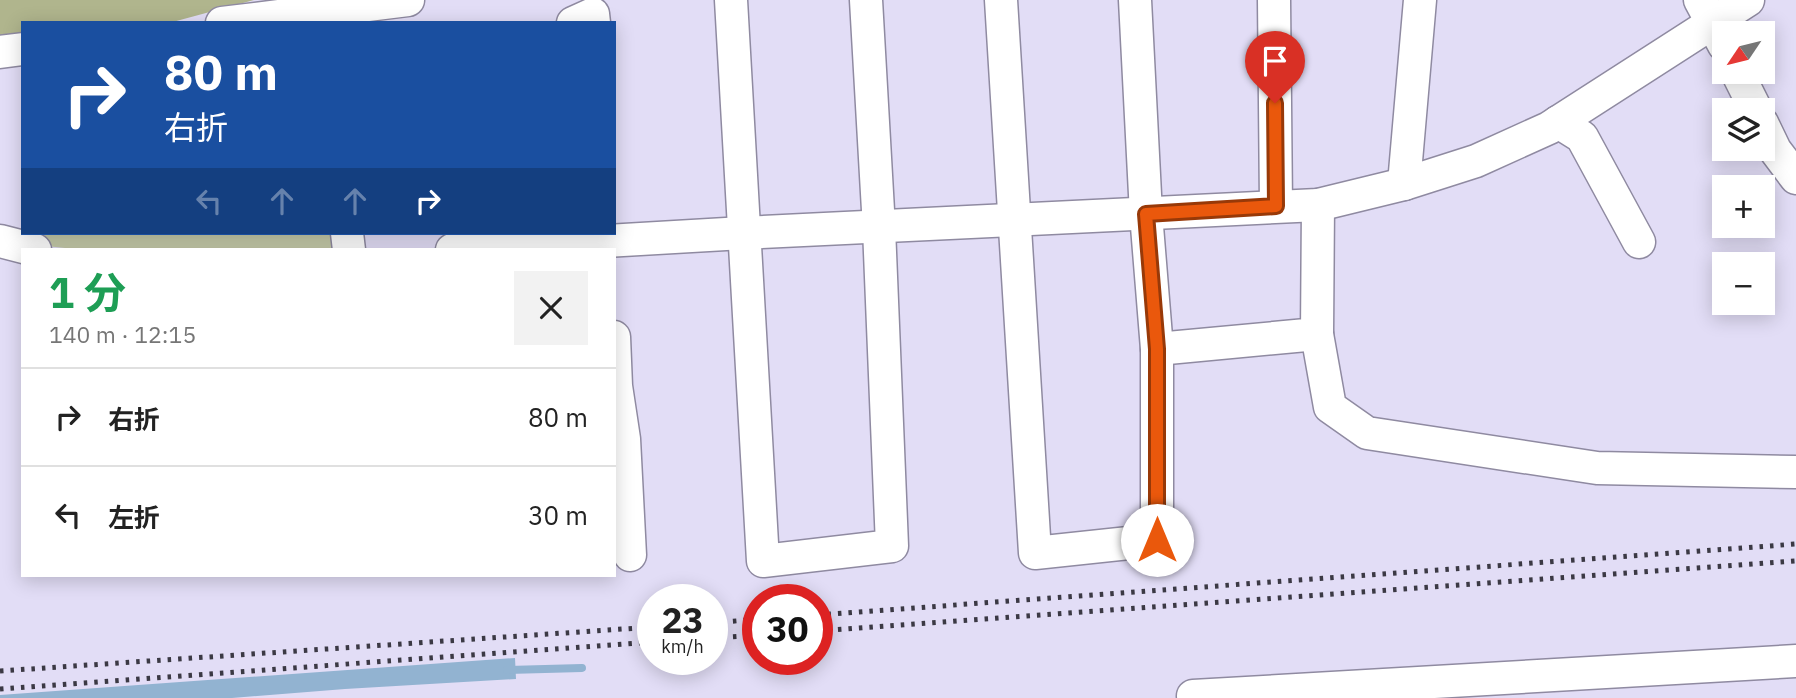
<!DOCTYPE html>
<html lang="ja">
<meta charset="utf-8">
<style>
:root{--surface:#fff;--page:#f2f2f2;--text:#222;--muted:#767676;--line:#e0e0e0}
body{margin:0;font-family:"IBM Plex Sans","Noto Sans JP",sans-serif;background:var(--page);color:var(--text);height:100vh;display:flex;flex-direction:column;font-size:26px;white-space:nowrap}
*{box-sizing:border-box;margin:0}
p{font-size:23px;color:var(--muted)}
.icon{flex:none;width:38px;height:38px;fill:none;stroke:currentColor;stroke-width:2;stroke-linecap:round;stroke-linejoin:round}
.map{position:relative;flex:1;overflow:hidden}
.sheet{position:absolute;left:21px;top:248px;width:595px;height:329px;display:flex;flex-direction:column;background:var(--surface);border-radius:0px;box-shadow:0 4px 18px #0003}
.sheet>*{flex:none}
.hud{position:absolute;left:21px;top:21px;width:595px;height:214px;border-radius:0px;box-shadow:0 4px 18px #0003;background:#1a4fa0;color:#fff;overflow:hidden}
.needle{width:46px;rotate:235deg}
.controls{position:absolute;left:1712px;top:21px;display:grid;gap:14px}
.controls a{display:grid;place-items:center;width:63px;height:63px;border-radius:0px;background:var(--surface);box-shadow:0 4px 18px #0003;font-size:35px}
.speed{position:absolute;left:637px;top:584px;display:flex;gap:14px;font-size:35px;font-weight:700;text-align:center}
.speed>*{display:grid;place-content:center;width:91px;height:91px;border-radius:50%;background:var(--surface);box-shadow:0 4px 18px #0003;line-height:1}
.speed small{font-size:18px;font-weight:400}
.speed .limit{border:10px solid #d22;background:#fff;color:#111}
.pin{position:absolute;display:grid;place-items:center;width:60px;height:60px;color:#fff;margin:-72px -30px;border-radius:50% 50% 50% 0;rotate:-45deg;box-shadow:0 0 7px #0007}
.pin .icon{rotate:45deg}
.me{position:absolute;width:77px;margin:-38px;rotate:0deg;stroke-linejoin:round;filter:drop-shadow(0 0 5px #0008)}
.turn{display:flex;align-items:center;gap:24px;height:147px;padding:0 28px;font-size:32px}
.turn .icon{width:91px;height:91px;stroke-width:2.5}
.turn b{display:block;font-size:49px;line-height:60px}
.lanes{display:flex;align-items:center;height:66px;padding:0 28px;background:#0003;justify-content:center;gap:35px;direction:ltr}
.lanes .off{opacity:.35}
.round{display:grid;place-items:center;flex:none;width:74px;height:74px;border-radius:0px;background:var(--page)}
.overview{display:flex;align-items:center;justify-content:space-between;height:119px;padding:0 28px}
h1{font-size:42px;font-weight:700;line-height:52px;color:#1e9e55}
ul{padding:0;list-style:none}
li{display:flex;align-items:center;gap:21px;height:98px;padding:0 28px;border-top:2px solid var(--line)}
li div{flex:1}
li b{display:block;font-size:26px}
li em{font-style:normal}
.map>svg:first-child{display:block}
.green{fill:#c5caa9}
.forest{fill:#b0b58d}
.water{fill:#92b3d1}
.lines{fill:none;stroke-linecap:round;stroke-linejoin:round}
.stream{stroke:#92b3d1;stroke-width:8}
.minor-casing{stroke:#8f8aa1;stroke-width:35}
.minor{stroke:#fff;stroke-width:32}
.rail{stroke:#3b3944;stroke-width:5;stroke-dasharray:3.5 7;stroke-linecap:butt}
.route-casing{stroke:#983908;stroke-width:18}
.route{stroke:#ea580c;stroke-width:12}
</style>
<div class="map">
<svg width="1796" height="698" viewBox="0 0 1796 698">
<rect width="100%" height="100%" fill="#e2ddf6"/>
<!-- green -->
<path class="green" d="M44,233h296l3,17h-259l-38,-4z"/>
<!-- forest -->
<path class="forest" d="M0,0h254l-85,23h-146v35l-23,-5z"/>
<!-- water -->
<path class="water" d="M515,658l1,21 -171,10 -113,9h-232v-3z"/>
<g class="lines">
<!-- stream -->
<path class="stream" d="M507,670l75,-2"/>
<defs>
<g id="minor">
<path d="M731,0l32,561 129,-15 -13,-318 -13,-228"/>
<path d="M1001,0l34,553 122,-13v-191l-11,-135 -11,-214"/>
<path d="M1274,0l2,206"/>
<path d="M1700,0l24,45"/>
<path d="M222,23l186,-23"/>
<path d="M573,23l20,-9 1,9"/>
<path d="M0,52l23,-3"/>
<path d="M1737,72l19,38"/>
<path d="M1558,122l24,15 57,105"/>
<path d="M1762,123l13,27 21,28"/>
<path d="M1404,184l16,-184"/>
<path d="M347,233l2,17"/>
<path d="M0,241l35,9"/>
<path d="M452,250l291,-17 575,-28 86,-21 72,-23 73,-33 199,-128"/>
<path d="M1317,334l13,73 37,26 230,35 199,4"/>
<path d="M614,337l2,49 8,53 6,116"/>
<path d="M1157,349l160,-15 1,-129"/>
<path d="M1193,696l603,-35"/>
</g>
</defs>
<!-- minor casing -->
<use href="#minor" class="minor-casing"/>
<!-- minor -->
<use href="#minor" class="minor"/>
<!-- rail -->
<g class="rail">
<path d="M817,615l979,-71"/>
<path d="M712,623l46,-4"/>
<path d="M817,631l979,-70"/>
<path d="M712,638l46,-3"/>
<path d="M0,671l653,-44"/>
<path d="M0,689l653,-47"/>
</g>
</g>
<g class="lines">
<defs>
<path id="route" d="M1157,540v-191l-11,-135 130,-8 -1,-103"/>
</defs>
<!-- route casing -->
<use href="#route" class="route-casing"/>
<!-- route -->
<use href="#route" class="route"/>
</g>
</svg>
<div class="controls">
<a><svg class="needle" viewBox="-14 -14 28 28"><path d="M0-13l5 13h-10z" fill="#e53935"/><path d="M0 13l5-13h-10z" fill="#767676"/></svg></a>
<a><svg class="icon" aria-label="layers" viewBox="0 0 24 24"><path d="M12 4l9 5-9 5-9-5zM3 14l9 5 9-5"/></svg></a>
<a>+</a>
<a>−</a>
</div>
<div class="speed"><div>23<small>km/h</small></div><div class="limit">30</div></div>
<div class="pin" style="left:1275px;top:103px;background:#d93025"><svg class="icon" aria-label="arrive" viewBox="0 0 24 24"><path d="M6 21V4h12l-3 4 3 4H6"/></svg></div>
<svg class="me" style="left:1157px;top:540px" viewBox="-20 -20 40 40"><circle r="19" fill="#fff"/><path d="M0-13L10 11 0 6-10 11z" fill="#ea580c"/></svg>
<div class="hud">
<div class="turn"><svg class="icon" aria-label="right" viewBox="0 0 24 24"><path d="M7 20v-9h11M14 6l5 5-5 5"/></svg><div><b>80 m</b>右折</div></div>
<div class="lanes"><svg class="icon off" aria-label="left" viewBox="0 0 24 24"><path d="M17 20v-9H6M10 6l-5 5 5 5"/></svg><svg class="icon off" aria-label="ahead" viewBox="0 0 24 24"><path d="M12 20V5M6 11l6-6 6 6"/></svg><svg class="icon off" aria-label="ahead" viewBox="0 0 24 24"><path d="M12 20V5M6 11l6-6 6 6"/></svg><svg class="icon" aria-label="right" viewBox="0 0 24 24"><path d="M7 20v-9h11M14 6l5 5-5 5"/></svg></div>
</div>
<section class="sheet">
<div class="overview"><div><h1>1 分</h1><p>140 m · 12:15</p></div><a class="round"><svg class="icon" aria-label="close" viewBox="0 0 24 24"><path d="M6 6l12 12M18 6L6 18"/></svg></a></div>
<ul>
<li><svg class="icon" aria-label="right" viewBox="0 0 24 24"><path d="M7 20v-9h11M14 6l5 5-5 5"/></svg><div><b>右折</b></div><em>80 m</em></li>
<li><svg class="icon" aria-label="left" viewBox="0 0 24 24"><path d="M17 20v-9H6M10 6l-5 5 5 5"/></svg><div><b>左折</b></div><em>30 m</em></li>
</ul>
</section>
</div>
